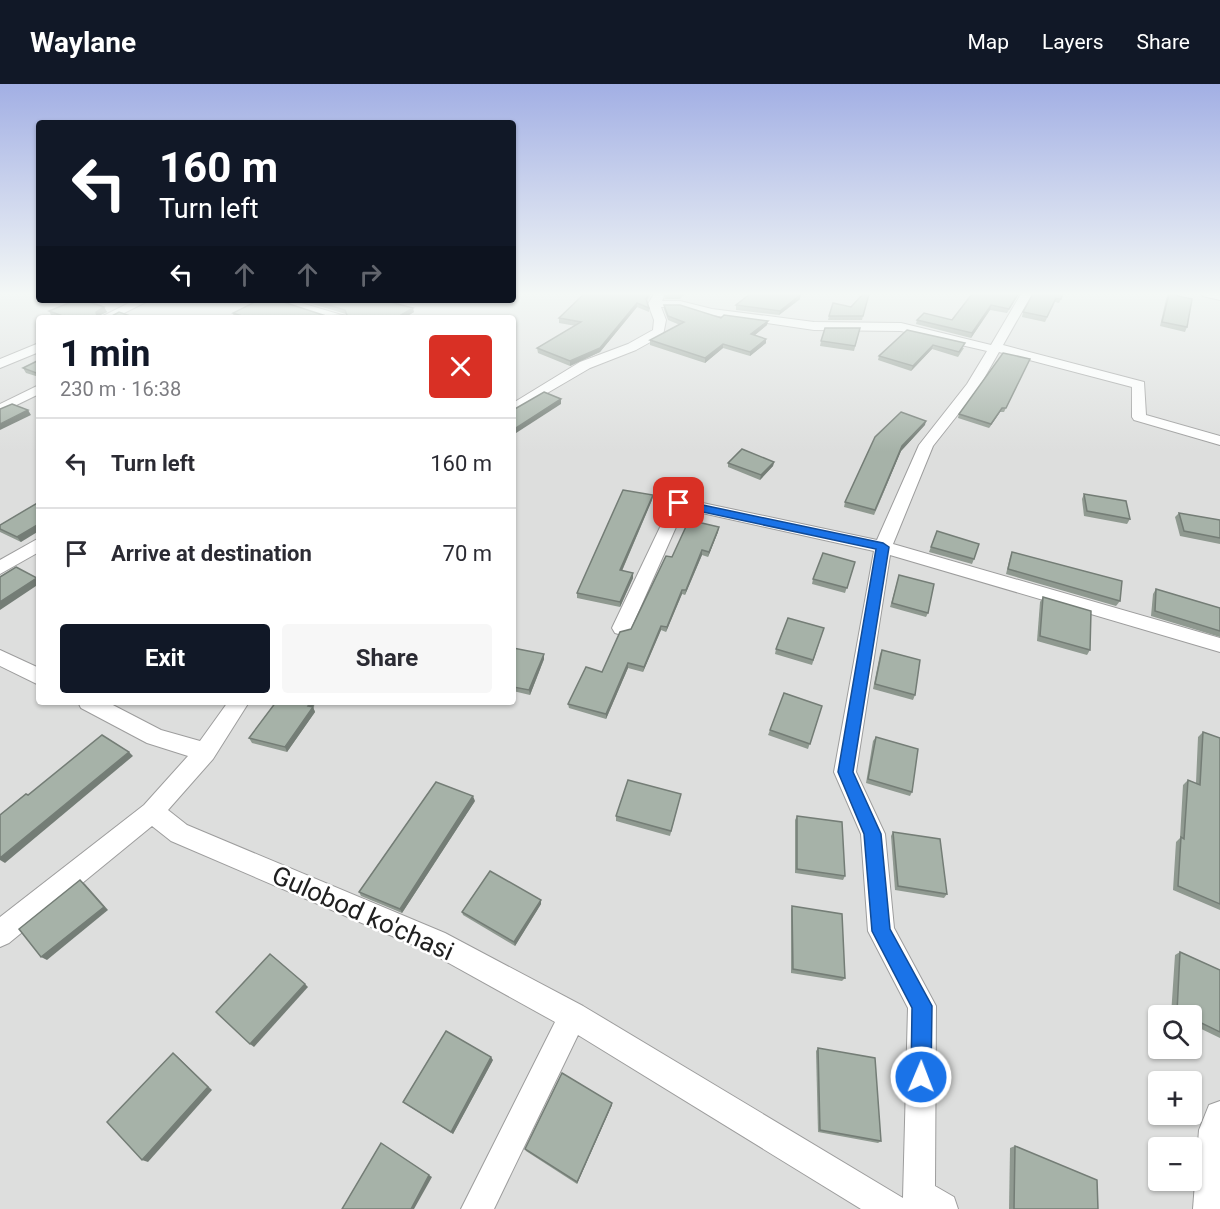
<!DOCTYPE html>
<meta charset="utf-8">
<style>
:root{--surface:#fff;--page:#f7f7f7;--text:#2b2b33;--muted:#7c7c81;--line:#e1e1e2;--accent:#111827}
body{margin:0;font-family:Roboto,sans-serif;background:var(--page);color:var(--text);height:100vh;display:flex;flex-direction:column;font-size:22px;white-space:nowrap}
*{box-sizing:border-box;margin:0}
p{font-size:20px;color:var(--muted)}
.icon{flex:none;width:33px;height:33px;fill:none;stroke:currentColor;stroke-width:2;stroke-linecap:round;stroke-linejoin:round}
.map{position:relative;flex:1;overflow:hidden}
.details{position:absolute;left:36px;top:231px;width:480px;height:390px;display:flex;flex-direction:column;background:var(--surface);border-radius:6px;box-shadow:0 2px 4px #0004}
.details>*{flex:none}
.hud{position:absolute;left:36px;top:36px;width:480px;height:183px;border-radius:6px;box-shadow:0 2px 4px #0004;background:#111827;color:#fff;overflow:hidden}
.tools{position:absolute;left:1148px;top:921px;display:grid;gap:12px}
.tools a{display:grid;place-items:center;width:54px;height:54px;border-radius:6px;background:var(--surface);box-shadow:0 2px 4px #0004;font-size:30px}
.pin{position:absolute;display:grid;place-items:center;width:51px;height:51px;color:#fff;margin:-26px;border-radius:12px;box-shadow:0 3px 9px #0006}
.me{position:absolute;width:66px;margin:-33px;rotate:1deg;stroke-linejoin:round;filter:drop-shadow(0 0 4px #0008)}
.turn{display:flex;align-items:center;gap:21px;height:126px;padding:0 24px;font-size:27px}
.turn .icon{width:78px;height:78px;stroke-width:2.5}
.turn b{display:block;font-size:42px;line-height:51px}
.lanes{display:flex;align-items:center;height:57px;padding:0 24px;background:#0003;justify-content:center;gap:30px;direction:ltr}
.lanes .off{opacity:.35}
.round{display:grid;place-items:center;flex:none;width:63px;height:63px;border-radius:6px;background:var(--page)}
.head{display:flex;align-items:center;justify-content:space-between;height:102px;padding:0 24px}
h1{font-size:36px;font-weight:700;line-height:45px;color:var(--accent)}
.button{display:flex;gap:12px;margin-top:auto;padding:12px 24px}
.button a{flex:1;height:69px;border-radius:6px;background:var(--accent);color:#fff;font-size:24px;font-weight:700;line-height:69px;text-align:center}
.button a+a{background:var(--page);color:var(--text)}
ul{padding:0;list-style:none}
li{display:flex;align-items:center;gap:18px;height:90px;padding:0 24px;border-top:2px solid var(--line)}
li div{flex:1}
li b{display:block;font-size:22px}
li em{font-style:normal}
header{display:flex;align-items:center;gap:36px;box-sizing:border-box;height:84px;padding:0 30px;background:var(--accent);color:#fff}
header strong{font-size:28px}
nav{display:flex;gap:33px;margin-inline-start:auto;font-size:21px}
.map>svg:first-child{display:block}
.residential{fill:#dddedd;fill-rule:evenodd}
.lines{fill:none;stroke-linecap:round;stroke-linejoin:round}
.minor-casing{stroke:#9d9d9d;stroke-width:2}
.minor{fill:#fff;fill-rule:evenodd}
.wall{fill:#8f9990}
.shaded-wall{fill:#747d76}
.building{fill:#a6b2a8;stroke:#747d76;stroke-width:1.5}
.route{fill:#1a73e8;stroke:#114b97;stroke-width:1.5}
.labels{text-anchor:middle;stroke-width:5;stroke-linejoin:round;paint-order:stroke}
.near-street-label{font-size:26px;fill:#202020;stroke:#fff}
</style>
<header>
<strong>Waylane</strong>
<nav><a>Map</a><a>Layers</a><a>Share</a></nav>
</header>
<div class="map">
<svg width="1220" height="1125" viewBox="0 0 1220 1125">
<rect width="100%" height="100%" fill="#e7f0ea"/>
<!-- residential -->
<path class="residential" d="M0,210h39v6h474v-6h707v915h-1220zM39,234h474v384h-474zM1158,932h33v32h-33zM1158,998h33v32h-33zM1158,1064h33v32h-33z"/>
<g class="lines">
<defs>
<g id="minor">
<path d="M654,210h11l-3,7h18l32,8 102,13 87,1 90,22 30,-51h11l-29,51 141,37 2,33 74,21v9l-86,-25 -2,-3v-30l-133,-35 -21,37 -45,57 -40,98 327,94v14l-330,-97 -34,217 29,62 9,94 42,78 -1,180 19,11 4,12h-97l-283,-174 -84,174h-33l94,-187 -128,-71 -256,-110 -19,-15 -143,117 -9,4v-30l144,-112 44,-49 -41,-13 -66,-35 -3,-6h29l54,28 39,11 28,-39h21l-36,57 -45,51 19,15 258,108 138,73 320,192 5,-190 -40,-77 -7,-97 -27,-62 40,-221 -190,-42 -55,124 -7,2 -7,-2 -3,-5 61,-128 6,-2 198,42 42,-95 48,-61 20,-33 -86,-20 -87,-1 -102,-15 -32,-8h-19l5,13 -3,15 -27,15 -46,18 -77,45v-10l67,-41 48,-18 25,-14 1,-10 -6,-16z"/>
<path d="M1202,210h18v6l-17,-4z"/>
<path d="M135,216h15l-36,18h-15z"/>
<path d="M273,216h18l54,16 2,2h-19z"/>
<path d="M39,259v9l-39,16v-9z"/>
<path d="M39,301v9l-39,19v-9z"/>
<path d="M39,454v14l-39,22v-14z"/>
<path d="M0,566l39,18v17l-39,-19z"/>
<path d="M1220,1017v108h-27l6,-79 10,-25z"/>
</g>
</defs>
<!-- minor casing -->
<use href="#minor" class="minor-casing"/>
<!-- minor -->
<use href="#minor" class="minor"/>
</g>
<!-- wall -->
<g class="wall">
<path d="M584,210h67l-4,7 2,7v4l-12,-5 -37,45 -30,14 -32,-13 -1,-5 39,-22 -17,-3v-5z"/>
<path d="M685,210l-5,5h-15l1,-4z"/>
<path d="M869,210l-7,26h-34l1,-4 22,-9z"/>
<path d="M972,210h47l-12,19 -17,-3 -19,28 -55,-14 1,-4h35z"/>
<path d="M1063,210l-4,9 -4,-1 -10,20 -23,-5 1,-5z"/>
<path d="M1169,210l18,33 -2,5 -25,-6 6,-27z"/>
<path d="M800,211v4l-21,16 -43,-5v-5z"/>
<path d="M299,216h83l32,12 -10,6h-170l-1,-5 93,3 20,-1v-1z"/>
<path d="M664,221l57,13 46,7 -12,10 11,4v4l-16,13 -27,-8 -18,15 -55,-18v-5l30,-15 -12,-5 -4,-11z"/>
<path d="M104,223l3,5 -9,4 38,2h-77l-8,-3 -2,-4z"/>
<path d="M860,244l-6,23 -34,-5 1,-5z"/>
<path d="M907,246l57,18 -6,9 -26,-8 -21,22 -33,-11 1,-4z"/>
<path d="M1030,275l-26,53h-4l-11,16 -31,-10 1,-4z"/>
<path d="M39,276v17l-13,-4 -3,-5z"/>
<path d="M925,341l-24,26 -27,64 -30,-8 1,-5z"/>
<path d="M774,378l-1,4 -13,14 -32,-13v-4z"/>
<path d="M1084,410l46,25 -3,5 -43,-8 -2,-17z"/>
<path d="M653,411l-1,5 -30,71 11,2v5l-13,29 -43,-9v-5z"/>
<path d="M39,418l-18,40 -21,-10v-7z"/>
<path d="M1179,429l41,7v24l-40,-8 -5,-19z"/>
<path d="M719,443l-1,5 -10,25 -6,-2 -17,40 -3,-1 -16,38 -5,-2 -18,42 -15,-4 -22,51 -37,-11 -1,-4 34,-32 29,-43 41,-72z"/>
<path d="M937,447l37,28 -2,5 -43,-12z"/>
<path d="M1012,468l108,49 -4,5 -110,-32 4,-17z"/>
<path d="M855,478l-10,31 -33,-9 1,-5z"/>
<path d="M899,491l29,38 -2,4 -36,-10z"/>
<path d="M1156,505l64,19v29l-69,-21 2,-22z"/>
<path d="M1043,513l47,53 -3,5 -50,-14 3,-39z"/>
<path d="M824,544l-12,37 -37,-11 1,-5z"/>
<path d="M513,564l31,11 -14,36 -17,-4z"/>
<path d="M882,566l33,45 -2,5 -40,-11 7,-35z"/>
<path d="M276,618h41l-4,5 2,5 -28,40 -35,-9 -3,-5z"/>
<path d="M822,622l-14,43 -40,-14 2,-5z"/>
<path d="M1203,648l17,6v172l-47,-20 3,-48 4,-4 3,-53 5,-5 8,3 2,-46z"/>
<path d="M876,653l36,55 -2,4 -44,-13 7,-42z"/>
<path d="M681,710l-11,42 -54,-15v-5z"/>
<path d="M475,717l-73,112 -41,-17 -2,-4z"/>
<path d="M797,732l48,60 -2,4 -48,-7v-53z"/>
<path d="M893,748l54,62 -3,4 -49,-8 -4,-54z"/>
<path d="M541,820l-26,42 -52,-31 -1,-3z"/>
<path d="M792,822l53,72 -3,3 -51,-8v-63z"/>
<path d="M1180,868l40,18v68l-29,-14v-8l-20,-1 4,-60z"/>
<path d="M818,964l63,93 -3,2 -60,-11 -2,-81z"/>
<path d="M493,976l-40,74 -50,-32z"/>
<path d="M612,1019v2l-35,79 -51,-33 -1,-2z"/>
<path d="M1015,1062l83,63h-89l1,-61z"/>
</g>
<!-- shaded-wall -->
<g class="shaded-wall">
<path d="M798,210h3l-1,5 -21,16 1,-4z"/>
<path d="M637,219v4l-37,45 -30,14v-5z"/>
<path d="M991,221l-1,5 -19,28 1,-5z"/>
<path d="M104,223l3,5 -9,4v2l-2,-6z"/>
<path d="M413,224l1,4 -10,6h-8z"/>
<path d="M768,237l-1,4 -17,14 1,-5z"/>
<path d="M766,255v4l-16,13v-4z"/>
<path d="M723,260v4l-18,15v-5z"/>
<path d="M933,261l-1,4 -21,22 2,-5z"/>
<path d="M561,315v5l-48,31v-5z"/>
<path d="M1002,324l-2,4 -11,16 2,-4z"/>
<path d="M28,326l3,5 -31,15v-6z"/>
<path d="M926,337l-1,4 -24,26 -27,64 28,-69z"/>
<path d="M774,378l-1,4 -13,14 1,-5z"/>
<path d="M653,411l-1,5 -32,75v-5z"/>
<path d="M39,440v7l-18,11 -4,-5z"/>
<path d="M719,443l-1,5 -10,25 1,-5z"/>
<path d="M702,466v5l-17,40 1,-5z"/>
<path d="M633,489v5l-13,29v-5z"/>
<path d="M37,494l2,3v3l-39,26v-8z"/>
<path d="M682,506v4l-16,38 1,-5z"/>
<path d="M661,542v4l-18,42 1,-5z"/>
<path d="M544,570v5l-14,36 -1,-5z"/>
<path d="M628,579v5l-22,51v-5z"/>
<path d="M311,618h5l-6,9 -2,-5z"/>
<path d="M313,623l2,5 -28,40 -2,-5z"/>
<path d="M129,668l4,4 -128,107 -5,-3v-2z"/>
<path d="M473,712l2,5 -73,112 -2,-4z"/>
<path d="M80,796l5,4 23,26 -61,50 -6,-3z"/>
<path d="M541,816v4l-26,42 -1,-4z"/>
<path d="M305,900l3,3 -54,60 -4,-3z"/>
<path d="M173,969l4,3 35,34 -64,72 -6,-2z"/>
<path d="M491,973l2,3 -40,74 -2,-2z"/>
<path d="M612,1019v2l-35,79v-2z"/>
<path d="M429,1091l3,2 -18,32h-3z"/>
</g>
<!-- building -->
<g class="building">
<path d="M584,210h65l-3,5 3,9 -12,-5 -37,45 -30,13 -33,-13 44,-26 -22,-4z"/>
<path d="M750,210h50v1l-20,16 -44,-6z"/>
<path d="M863,210h6l-6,22h-34l4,-13 18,4z"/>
<path d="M972,210h46l-9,15 -18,-4 -19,28 -55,-13 7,-7 28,7z"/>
<path d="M1033,210h30l-2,5 -5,-1 -9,19 -24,-5z"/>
<path d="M1169,210l23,5 -5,28 -25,-5z"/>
<path d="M76,216h7l21,7 -8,5 1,4h15l7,-4 17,6h-68l-19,-7z"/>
<path d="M259,216h18l49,16 21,-1 -2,-5 -33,-10h70l31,8 -17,10h-148l-15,-5z"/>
<path d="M664,221h16l41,13 3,-3 44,6 -17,13 15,5 -16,13 -27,-8 -18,14 -55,-18 34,-18 -16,-6z"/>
<path d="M825,244h35l-5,18 -34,-5z"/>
<path d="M907,246l58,13 -6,9 -26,-7 -20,21 -34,-10z"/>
<path d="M1003,269l27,6 -24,49h-4l-11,16 -32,-10z"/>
<path d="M39,276v14l-16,-6z"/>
<path d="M544,308l17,7 -48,31v-20z"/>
<path d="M12,320l16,6 -28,14v-15z"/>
<path d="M901,328l25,9 -24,25 -27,64 -30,-8 30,-65z"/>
<path d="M742,365l32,13 -13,13 -33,-12z"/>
<path d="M623,406l30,5 -33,75 13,3 -13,29 -43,-9z"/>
<path d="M1084,410l42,7 4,18 -43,-8z"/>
<path d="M39,418v22l-22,13 -17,-8v-4z"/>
<path d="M1179,429l41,7v18l-36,-7z"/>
<path d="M689,436l30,7 -10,25 -7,-2 -16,40h-4l-15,37 -6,-1 -17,41 -16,-4 -22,51 -38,-10 18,-37 16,5 18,-40 11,-3 35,-73 6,1z"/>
<path d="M937,447l42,13 -5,15 -43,-12z"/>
<path d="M1012,468l110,29 -2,20 -112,-32z"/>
<path d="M823,469l32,9 -8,26 -34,-9z"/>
<path d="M16,483l21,11 -37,24v-25z"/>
<path d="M899,491l35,9 -6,29 -36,-10z"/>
<path d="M1156,505l64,19v23l-65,-20z"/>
<path d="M1043,513l48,14 -1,39 -50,-14z"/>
<path d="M788,534l36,10 -11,32 -37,-11z"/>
<path d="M513,564l31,6 -15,36 -16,-3z"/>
<path d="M882,566l38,10 -5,35 -40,-11z"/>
<path d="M784,609l38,13 -12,38 -40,-14z"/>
<path d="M276,618h35l-3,4 5,1 -28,40 -36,-9z"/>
<path d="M1203,648l17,6v166l-42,-18 3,-49 3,2 4,-59 12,5z"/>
<path d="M102,651l27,17 -129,106v-43l26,-21 2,1z"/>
<path d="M876,653l42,12 -6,43 -44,-13z"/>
<path d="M628,696l53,14 -10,37 -55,-15z"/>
<path d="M436,698l37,14 -73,113 -41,-17z"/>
<path d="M797,732l45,6 3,54 -48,-7z"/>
<path d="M893,748l47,7 7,55 -49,-8z"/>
<path d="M490,787l51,29 -27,42 -52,-30z"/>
<path d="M80,796l24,27 -63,50 -22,-28z"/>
<path d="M792,822l50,8 3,64 -52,-9z"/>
<path d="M1180,868l40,18v62l-29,-14v-2h-6l-8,-4z"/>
<path d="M270,870l35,30 -55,60 -34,-32z"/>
<path d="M446,947l45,26 -40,75 -48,-30z"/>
<path d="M818,964l57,10 6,83 -61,-11z"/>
<path d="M173,969l35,34 -66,73 -35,-38z"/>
<path d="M562,989l50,30 -35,79 -52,-33z"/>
<path d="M381,1059l48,32 -18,34h-69z"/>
<path d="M1015,1062l82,34 1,29h-84z"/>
</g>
<!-- sky -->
<linearGradient id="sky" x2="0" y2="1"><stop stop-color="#a2afe4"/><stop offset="0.57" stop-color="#f4f8f6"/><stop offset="1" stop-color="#f4f8f6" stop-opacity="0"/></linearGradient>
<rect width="1220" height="368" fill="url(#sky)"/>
<!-- route -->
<path class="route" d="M679,416l204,43 6,4 -36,225 28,62 9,95 42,77 -1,71 -3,7 -7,3 -7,-3 -3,-7 1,-69 -40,-77 -8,-97 -26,-62 38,-223 -201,-43v-5z"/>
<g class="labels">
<!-- near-street labels -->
<g class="near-street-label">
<text transform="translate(363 829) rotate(24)" y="9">Gulobod ko'chasi</text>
</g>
</g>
</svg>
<div class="tools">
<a><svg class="icon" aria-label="search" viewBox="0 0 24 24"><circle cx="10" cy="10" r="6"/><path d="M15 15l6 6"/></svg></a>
<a>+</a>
<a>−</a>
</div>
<div class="pin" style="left:679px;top:419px;background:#d93025"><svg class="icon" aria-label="arrive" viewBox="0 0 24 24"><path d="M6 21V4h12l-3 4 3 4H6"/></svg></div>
<svg class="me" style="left:921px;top:993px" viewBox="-20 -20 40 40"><circle r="17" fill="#1a73e8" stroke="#fff" stroke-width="3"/><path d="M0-11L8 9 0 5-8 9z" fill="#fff"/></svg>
<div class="hud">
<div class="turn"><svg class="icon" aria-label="left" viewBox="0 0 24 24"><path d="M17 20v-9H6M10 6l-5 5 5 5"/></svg><div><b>160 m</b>Turn left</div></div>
<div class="lanes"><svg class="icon" aria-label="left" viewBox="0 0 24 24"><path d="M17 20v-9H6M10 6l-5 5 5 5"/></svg><svg class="icon off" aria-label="ahead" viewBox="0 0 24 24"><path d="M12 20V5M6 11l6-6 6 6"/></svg><svg class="icon off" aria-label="ahead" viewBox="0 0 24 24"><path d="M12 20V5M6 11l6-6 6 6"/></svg><svg class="icon off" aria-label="right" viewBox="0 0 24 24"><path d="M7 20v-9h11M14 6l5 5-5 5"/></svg></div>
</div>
<section class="details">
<div class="head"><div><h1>1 min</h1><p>230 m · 16:38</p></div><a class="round" style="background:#d93025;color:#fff"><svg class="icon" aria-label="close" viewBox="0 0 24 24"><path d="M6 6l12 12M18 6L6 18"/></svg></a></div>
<ul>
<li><svg class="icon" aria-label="left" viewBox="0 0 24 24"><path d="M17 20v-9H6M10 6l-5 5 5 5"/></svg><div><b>Turn left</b></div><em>160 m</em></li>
<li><svg class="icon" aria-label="arrive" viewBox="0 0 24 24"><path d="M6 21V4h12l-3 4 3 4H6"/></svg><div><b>Arrive at destination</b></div><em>70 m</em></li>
</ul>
<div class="button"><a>Exit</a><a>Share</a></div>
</section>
</div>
